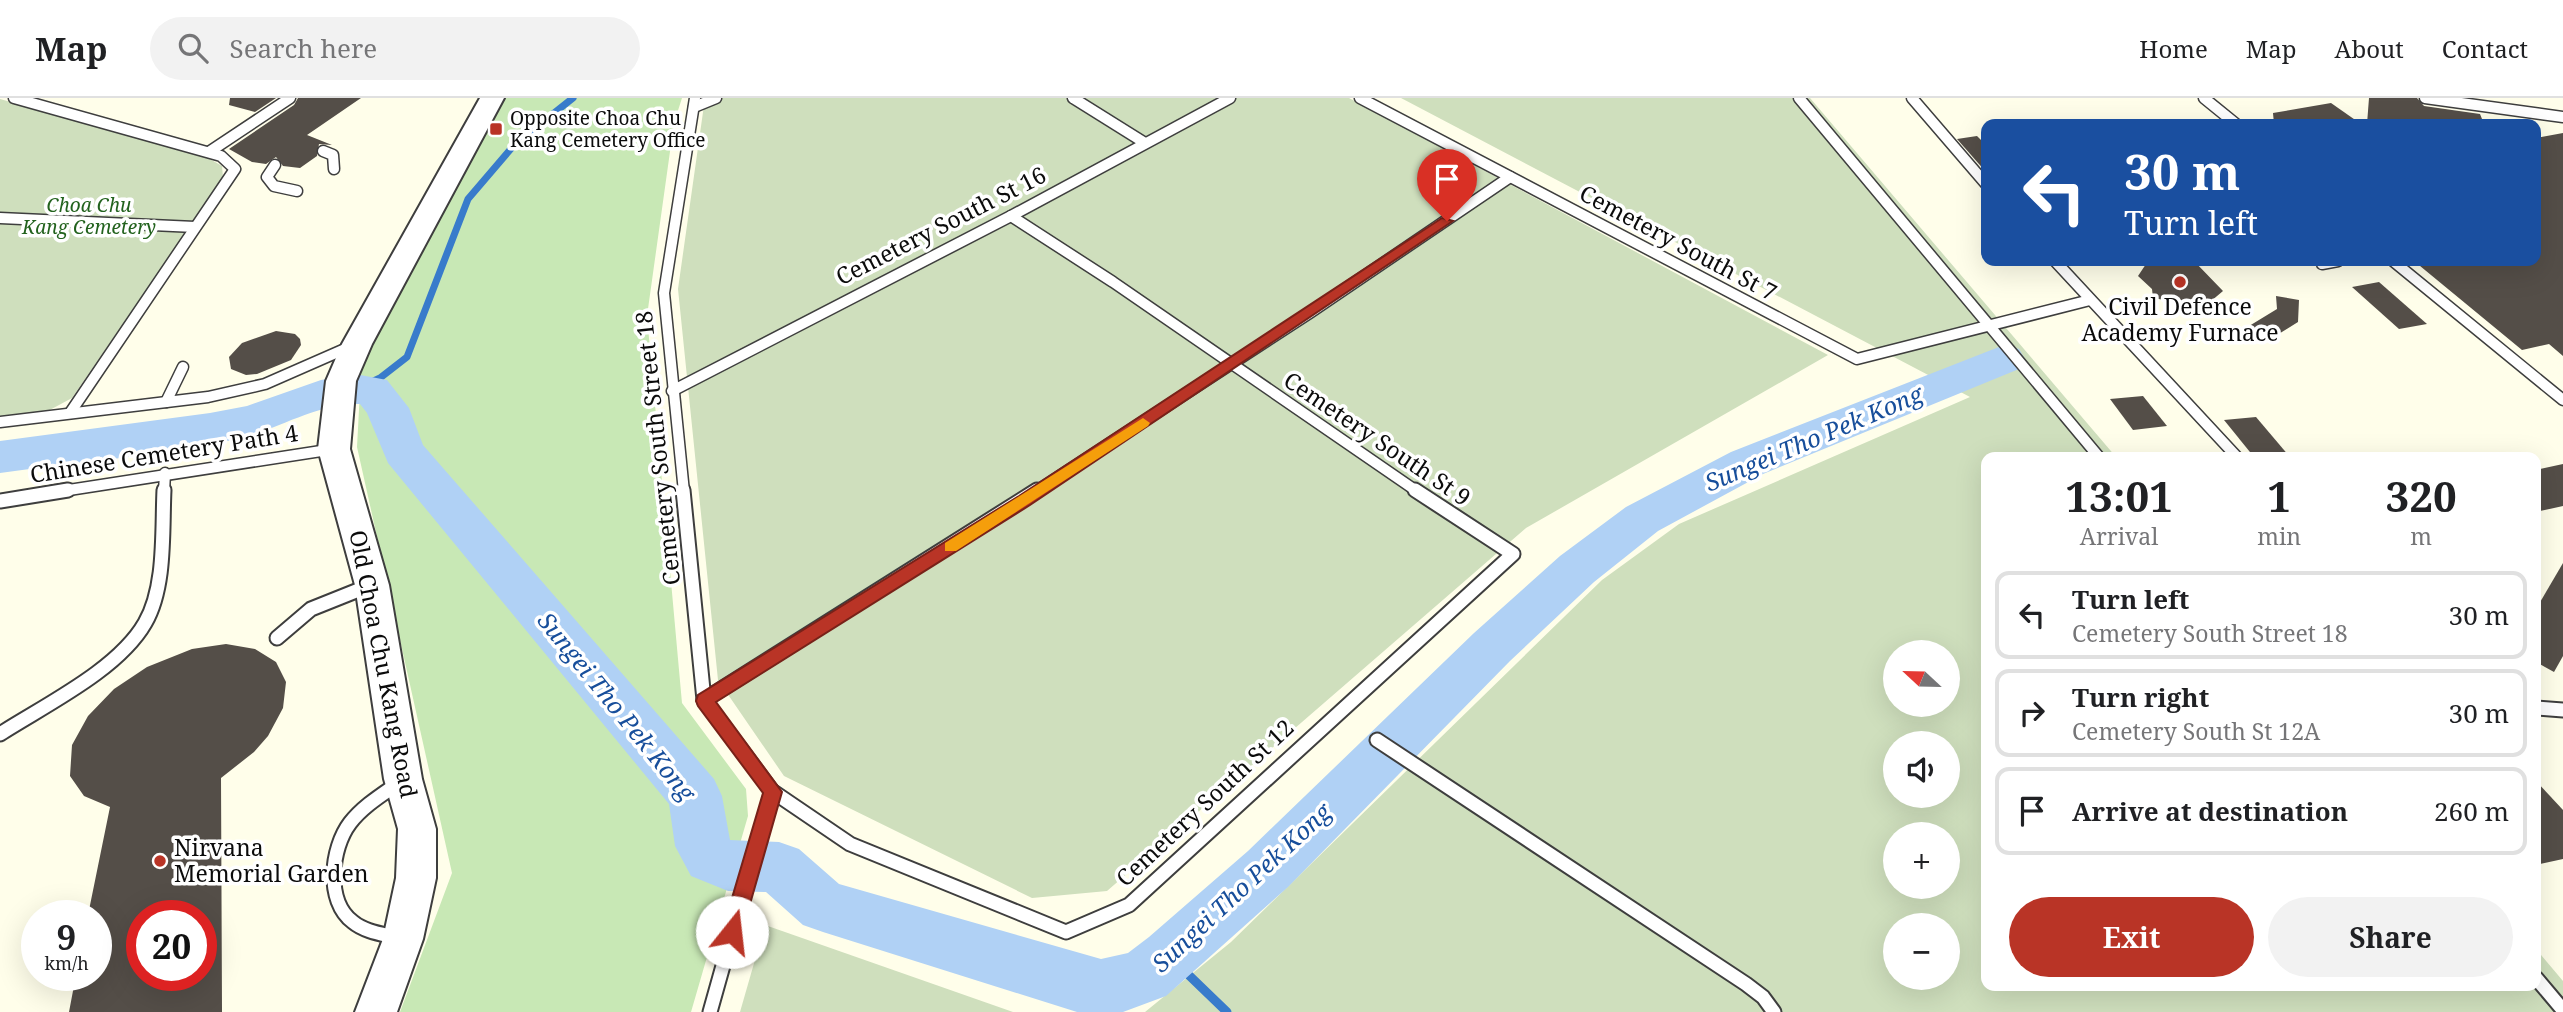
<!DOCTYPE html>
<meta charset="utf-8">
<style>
:root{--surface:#fff;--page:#f2f2f2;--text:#202124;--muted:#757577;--line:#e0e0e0;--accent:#b93426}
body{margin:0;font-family:"Noto Serif",serif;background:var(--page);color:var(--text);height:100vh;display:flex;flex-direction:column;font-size:26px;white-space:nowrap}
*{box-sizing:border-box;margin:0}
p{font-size:23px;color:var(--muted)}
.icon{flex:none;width:38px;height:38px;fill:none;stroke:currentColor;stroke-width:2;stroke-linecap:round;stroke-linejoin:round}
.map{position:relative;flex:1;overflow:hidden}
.panel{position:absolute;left:1981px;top:354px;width:560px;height:539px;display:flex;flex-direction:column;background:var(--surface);border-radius:14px;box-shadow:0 7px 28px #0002}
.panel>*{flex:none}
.guide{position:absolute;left:1981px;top:21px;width:560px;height:147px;border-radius:14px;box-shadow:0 7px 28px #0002;background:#1a4fa0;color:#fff;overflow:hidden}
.needle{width:46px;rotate:292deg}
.fabs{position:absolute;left:1883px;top:542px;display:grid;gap:14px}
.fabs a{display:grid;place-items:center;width:77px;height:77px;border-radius:50%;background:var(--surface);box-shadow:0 7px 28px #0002;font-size:35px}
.speed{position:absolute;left:21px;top:802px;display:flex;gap:14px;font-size:35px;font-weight:700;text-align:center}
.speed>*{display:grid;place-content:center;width:91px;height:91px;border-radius:50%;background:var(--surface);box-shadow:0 7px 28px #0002;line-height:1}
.speed small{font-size:18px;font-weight:400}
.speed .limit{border:10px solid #d22;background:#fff;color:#111}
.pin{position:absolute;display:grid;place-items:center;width:60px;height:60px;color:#fff;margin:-72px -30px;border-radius:50% 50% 50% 0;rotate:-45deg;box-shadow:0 0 7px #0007}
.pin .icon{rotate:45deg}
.me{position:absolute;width:77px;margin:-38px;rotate:16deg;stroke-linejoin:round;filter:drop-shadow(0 0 5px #0008)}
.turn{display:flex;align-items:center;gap:24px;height:147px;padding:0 28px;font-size:32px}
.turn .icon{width:91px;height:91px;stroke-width:2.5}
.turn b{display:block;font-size:49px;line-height:60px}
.eta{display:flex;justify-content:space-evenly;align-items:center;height:119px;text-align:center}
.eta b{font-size:42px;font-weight:700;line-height:49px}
.primary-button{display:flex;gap:14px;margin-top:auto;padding:14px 28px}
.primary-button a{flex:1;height:80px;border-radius:42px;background:var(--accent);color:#fff;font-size:28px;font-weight:700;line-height:80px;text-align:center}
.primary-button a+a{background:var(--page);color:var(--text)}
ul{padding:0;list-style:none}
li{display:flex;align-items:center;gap:21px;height:88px;margin:0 14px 10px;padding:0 14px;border:4px solid var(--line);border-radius:14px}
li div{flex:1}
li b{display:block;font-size:26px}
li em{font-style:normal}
header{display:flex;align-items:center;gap:42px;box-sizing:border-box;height:98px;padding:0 35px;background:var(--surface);border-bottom:2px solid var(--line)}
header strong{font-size:33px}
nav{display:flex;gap:38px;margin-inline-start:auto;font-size:24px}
.search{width:490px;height:63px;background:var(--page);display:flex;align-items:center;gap:18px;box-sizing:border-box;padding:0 24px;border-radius:38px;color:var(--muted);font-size:26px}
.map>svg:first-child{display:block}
.green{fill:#c8e8b5}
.cemetery{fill:#cfdfbd;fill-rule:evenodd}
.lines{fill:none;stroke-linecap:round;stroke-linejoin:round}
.stream-far1{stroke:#387bcb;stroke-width:7}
.stream{stroke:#387bcb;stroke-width:9}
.river{fill:#b0d1f5;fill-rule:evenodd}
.building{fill:#544e48;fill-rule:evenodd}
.service-far1-casing{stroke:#3e3e3e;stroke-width:13}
.service-casing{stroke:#3e3e3e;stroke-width:17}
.tertiary-casing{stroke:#3e3e3e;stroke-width:4}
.service-far1{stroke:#fff;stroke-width:10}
.service{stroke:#fff;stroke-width:13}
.tertiary{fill:#fff;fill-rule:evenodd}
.route{fill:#b93426;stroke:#782219;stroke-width:2}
.slow{fill:#f59e0b}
.poi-dot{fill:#b93426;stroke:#fff;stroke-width:2.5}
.labels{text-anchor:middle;stroke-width:7;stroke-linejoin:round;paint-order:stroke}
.far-poi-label{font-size:19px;fill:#0b0b0b;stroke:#fff;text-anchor:start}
.far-park-label{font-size:19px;font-style:italic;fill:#22621d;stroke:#fff}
.street-label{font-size:23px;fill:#0b0b0b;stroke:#fff}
.poi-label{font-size:23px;fill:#0b0b0b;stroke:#fff}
.water-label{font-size:24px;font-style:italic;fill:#174e9b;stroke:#fff}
</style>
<header>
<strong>Map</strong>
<div class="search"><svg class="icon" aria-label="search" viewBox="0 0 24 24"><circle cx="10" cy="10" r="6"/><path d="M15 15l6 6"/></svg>Search here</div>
<nav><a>Home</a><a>Map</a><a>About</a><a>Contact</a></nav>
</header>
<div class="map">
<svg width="2563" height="914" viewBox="0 0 2563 914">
<rect width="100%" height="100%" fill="#fffeea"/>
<!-- green -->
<path class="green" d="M503,0h179l-8,25 -27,193 35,387 64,86 2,27 -57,196h-291l52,-139 -95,-426 4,-75 15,-37z"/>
<!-- cemetery -->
<g class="cemetery">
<path d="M705,0h644l479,257 -302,173 -419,363 -75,7 -248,-122 -66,-96 -40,-391z"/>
<path d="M1401,0h409l306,359h-130v528h550v-36l27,32v31h-1418l86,-70 371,-362 77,-56 291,-127zM1895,555h53v52h-53zM1895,646h53v52h-53zM1895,737h53v52h-53zM1895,828h53v52h-53z"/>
<path d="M0,1l208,59 14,8 1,12 -151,220 -26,14 -46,6z"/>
<path d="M765,827l248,87h-273z"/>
</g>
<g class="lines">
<!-- stream-far1 -->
<path class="stream-far1" d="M359,290l21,-10 27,-21 61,-158 47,-55 58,-46"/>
<!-- stream -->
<path class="stream" d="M1170,859l57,55"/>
<!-- river -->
<path class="river" d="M2004,247l15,4 6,10 -6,10 -256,105 -105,57 -64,51 -84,79 -222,226 -122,109 -43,16h-46l-254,-80 -20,-7 -37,-33 -38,-1 -37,-15 -16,-30 -6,-42 -281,-341 -21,-50 -7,-9c-41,-2 -83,26 -123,35 -78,17 -158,23 -237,34v-32l210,-28 37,-7 74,-26 34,-6 32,6 22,28 14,37 291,334 8,17 8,44 49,2 20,7 40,35 262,75 27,-6 21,-16 99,-86 226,-218 86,-77 66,-49 105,-55z"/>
</g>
<!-- building -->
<g class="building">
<path d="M230,0h46l-21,14 -26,-7z"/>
<path d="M298,0h63l-54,37 25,10 -13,-1 -2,12 -17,12 -17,-2 -7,-9 -10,7 -14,-2 -23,-13 65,-44z"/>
<path d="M2369,0h48l7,8 56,8 4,10h-117z"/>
<path d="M2331,5l30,21h-87l-1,-11z"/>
<path d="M2563,35v223l-14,-12 -27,6 -108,-89h122v-123z"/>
<path d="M1977,38l9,9v27l-29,-33z"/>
<path d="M2148,163h46l29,30 -19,16 -51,-9 -1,-9 -14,-13z"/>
<path d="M2379,184l48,42 -28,5 -47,-42z"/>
<path d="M2276,198l23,4 -1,22 -21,13 -41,-1 41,-25z"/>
<path d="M276,233l19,3 5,5 1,6 -10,15 -34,14 -11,1 -15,-6 -2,-12 13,-14z"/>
<path d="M2143,298l24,30 -34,4 -23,-31z"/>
<path d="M2256,319l34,40h-36l-30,-37z"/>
<path d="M2563,366v42l-27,6v-42z"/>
<path d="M2563,465v93l-9,16 -18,-10v-53z"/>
<path d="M226,546l29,5 21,13 10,20 -3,26 -15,28 -14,16 -33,26 1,234h-153l7,-37h20v-60h-8l22,-108 -26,-11 -14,-20 2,-31 16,-29 26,-27 33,-22 45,-18zM142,817h59v60h-59z"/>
<path d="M2536,683l27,29v49l-27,6z"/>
</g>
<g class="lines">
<defs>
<g id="service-far1">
<path d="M14,0l207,58 14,13 -165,244"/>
<path d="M1073,0l72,45"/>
<path d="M1360,0l497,261 233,-59"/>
<path d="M1799,0l300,359"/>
<path d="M1912,0l74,86"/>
<path d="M2204,0l32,26"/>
<path d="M2425,0l138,19"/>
<path d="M694,9l22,-9"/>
<path d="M323,53l10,4 1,14"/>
<path d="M209,54l81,-54"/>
<path d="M275,67l-8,12 7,9 23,5"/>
<path d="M1011,118l102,66 305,210"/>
<path d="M0,120l195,9"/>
<path d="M2055,163l182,196"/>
<path d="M2393,163l170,139"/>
<path d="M2322,166l16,-3"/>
<path d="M672,293l339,-175 219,-118"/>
<path d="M166,304l17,-35"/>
<path d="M0,324l208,-25 57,-13 89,-39"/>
<path d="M56,394l278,-43"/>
<path d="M164,394l1,-19"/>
<path d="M684,394l-20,-199 31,-195"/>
<path d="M1035,394l276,-180 199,-135"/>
</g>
<g id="service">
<path d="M683,392l21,210 68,91 -62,221"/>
<path d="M0,403l68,-11"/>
<path d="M277,540l34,-29 60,-24"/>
<path d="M704,602l333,-210"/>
<path d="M2536,610l27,2"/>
<path d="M0,636c45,-29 118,-64 145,-111 21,-36 17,-92 19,-133"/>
<path d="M1377,642l369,244 17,13 11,15"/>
<path d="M772,693l78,53 216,88 63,-27 384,-351 -98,-64"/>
<path d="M398,840c-15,-4 -33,-6 -45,-16 -28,-21 -22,-74 -3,-99 13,-17 33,-29 50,-41"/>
<path d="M2536,880l27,32"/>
</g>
<path id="tertiary" d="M480,0h24l-132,246 -16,37 -6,68 39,136 33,194 14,50v49l-13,61 -26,73h-42l28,-73 13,-61 2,-49 -14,-50 -29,-194 -37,-136 8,-68 16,-37z"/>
</defs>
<!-- service-far1 casing -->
<use href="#service-far1" class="service-far1-casing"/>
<!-- service casing -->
<use href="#service" class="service-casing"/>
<!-- tertiary casing -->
<use href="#tertiary" class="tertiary-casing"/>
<!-- service-far1 -->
<use href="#service-far1" class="service-far1"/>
<!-- service -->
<use href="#service" class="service"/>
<!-- tertiary -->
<use href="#tertiary" class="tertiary"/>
</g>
<!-- route -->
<path class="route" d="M1442,120l11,3 -423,284 -314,197 66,90 -40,140 -3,6 -7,3 -7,-3 -3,-6 41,-139 -65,-87 -2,-5 2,-6 321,-199z"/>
<!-- slow -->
<path class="slow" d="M1143,320l7,5 -2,3 -192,125h-11v-8z"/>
<!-- markers -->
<g class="poi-dot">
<rect x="489" y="24" width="14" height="14" rx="3.5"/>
<circle cx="2180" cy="184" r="7"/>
<circle cx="160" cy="763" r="7"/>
</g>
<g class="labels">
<!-- far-poi labels -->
<g class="far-poi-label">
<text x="510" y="27">Opposite Choa Chu<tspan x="510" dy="22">Kang Cemetery Office</tspan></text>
</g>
<!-- far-park labels -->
<g class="far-park-label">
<text x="89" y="114">Choa Chu<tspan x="89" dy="22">Kang Cemetery</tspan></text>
</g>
<!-- street labels -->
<g class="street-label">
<text transform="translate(941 128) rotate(-27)" y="8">Cemetery South St 16</text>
<text transform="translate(1678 145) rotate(28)" y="8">Cemetery South St 7</text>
<text transform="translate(1377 341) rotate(34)" y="8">Cemetery South St 9</text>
<text transform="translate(658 350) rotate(-96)" y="8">Cemetery South Street 18</text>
<text transform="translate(164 356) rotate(-9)" y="8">Chinese Cemetery Path 4</text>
<text transform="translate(383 566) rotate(79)" y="8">Old Choa Chu Kang Road</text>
<text transform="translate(1205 705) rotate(-43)" y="8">Cemetery South St 12</text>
</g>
<!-- poi labels -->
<g class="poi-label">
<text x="2180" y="217">Civil Defence<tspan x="2180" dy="26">Academy Furnace</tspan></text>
<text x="174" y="758" text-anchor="start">Nirvana<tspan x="174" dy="26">Memorial Garden</tspan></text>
</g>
<!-- water labels -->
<g class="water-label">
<text transform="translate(1814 341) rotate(-23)" y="8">Sungei Tho Pek Kong</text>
<text transform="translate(616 609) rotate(51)" y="8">Sungei Tho Pek Kong</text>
<text transform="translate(1242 790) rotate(-43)" y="8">Sungei Tho Pek Kong</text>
</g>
</g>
</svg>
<div class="fabs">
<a><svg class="needle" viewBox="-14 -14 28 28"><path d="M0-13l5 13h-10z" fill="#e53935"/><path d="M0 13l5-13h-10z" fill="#757577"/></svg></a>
<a><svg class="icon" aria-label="sound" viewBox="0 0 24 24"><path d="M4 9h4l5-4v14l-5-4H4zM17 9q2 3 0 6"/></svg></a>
<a>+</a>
<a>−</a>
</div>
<div class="speed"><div>9<small>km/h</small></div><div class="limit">20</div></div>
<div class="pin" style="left:1447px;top:123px;background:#d93025"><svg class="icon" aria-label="arrive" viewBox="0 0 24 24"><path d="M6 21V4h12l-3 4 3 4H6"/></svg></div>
<svg class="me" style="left:732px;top:834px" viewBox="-20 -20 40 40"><circle r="19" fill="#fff"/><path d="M0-13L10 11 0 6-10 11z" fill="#b93426"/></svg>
<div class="guide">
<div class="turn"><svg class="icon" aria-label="left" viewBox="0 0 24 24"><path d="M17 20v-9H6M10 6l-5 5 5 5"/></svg><div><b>30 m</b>Turn left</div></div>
</div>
<section class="panel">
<div class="eta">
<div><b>13:01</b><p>Arrival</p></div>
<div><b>1</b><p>min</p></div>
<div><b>320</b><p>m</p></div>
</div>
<ul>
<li><svg class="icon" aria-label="left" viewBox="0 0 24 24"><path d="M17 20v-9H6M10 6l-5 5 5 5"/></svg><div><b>Turn left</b><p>Cemetery South Street 18</p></div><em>30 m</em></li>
<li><svg class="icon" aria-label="right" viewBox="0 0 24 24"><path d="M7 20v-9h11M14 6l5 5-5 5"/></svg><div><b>Turn right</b><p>Cemetery South St 12A</p></div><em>30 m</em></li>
<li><svg class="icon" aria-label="arrive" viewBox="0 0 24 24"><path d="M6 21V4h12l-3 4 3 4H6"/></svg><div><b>Arrive at destination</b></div><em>260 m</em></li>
</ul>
<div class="primary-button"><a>Exit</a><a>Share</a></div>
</section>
</div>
